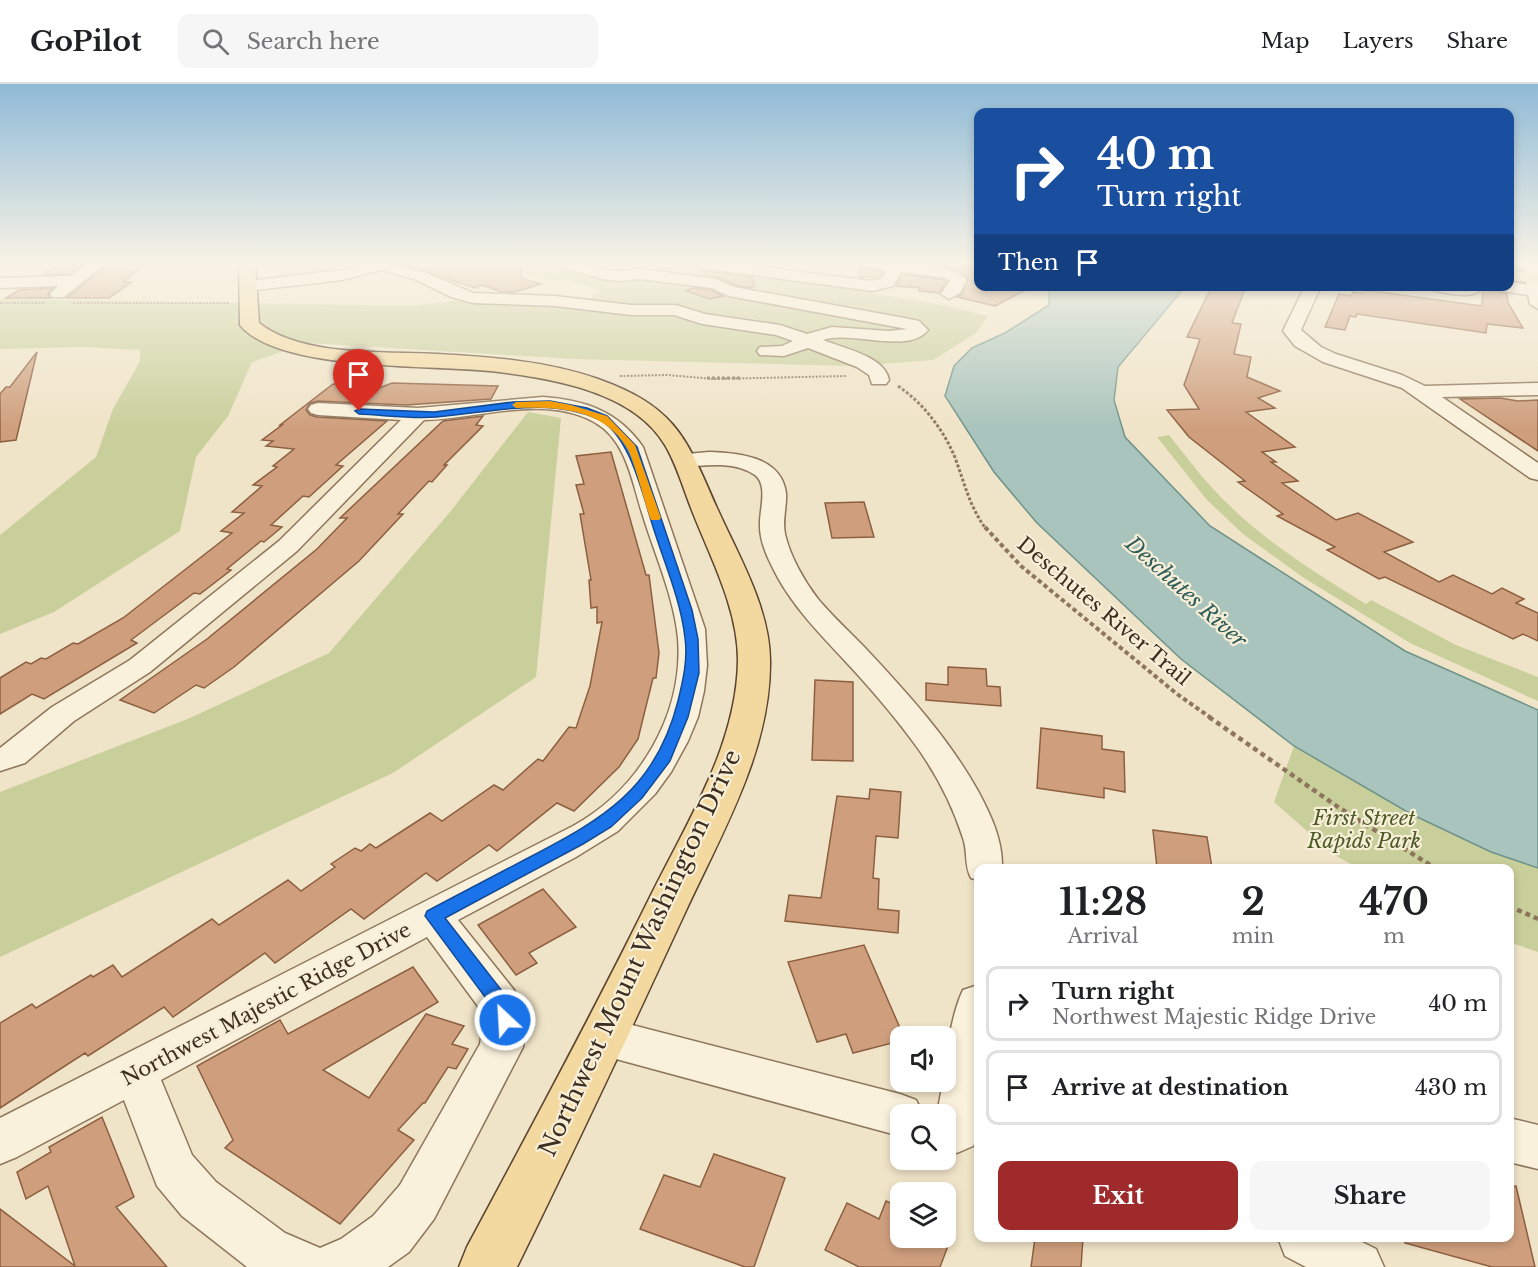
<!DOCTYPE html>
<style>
:root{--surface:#fff;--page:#f6f6f6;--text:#202124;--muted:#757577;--line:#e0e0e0;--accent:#9e2a2b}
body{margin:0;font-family:"Libre Baskerville",serif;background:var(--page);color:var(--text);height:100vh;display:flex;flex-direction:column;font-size:22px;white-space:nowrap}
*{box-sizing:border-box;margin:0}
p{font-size:20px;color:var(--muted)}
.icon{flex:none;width:33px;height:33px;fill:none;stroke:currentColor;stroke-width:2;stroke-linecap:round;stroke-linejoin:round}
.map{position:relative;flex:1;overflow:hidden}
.details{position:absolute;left:974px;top:780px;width:540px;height:378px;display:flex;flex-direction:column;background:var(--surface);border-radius:12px;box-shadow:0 3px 9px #0003}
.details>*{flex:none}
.hud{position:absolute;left:974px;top:24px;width:540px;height:183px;border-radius:12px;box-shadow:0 3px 9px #0003;background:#1a4fa0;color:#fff;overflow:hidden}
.tools{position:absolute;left:890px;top:942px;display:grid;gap:12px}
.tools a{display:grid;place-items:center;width:66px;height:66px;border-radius:12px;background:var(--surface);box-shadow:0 3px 9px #0003;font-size:30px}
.pin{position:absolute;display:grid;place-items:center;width:51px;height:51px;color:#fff;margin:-62px -26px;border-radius:50% 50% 50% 0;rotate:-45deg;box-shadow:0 0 6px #0007}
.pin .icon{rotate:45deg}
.me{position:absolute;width:66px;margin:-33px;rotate:335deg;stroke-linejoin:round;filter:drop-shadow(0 0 4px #0008)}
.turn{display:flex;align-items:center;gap:21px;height:126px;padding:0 24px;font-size:27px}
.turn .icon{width:78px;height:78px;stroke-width:2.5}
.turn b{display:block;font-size:42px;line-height:51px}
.then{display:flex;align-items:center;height:57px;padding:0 24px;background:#0003;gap:12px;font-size:22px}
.eta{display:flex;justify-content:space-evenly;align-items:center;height:102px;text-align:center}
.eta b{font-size:36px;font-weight:700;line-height:42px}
.button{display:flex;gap:12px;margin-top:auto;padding:12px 24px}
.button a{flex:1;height:69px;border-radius:12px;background:var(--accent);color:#fff;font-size:24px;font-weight:700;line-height:69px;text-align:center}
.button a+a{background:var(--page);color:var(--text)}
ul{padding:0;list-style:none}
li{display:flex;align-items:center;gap:18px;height:75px;margin:0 12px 9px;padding:0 12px;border:3px solid var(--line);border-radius:12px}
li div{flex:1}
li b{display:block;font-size:22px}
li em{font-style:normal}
header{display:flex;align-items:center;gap:36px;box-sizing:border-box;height:84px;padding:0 30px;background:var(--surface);border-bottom:2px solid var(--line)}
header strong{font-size:28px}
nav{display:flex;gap:33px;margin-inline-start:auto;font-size:21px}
.search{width:420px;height:54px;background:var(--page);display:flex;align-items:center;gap:15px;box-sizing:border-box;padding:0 21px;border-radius:12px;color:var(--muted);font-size:22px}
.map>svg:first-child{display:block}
.green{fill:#c9cf9b}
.water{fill:#a9c4bc;stroke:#6f938a;stroke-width:1.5}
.building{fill:#cf9f7d;stroke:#8d5f41;stroke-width:1.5}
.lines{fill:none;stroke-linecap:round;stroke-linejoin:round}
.minor-casing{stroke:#8d765c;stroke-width:3}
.major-casing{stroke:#5b4430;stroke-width:3}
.path-far3{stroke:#8d765c;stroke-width:2;stroke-dasharray:2 1.5;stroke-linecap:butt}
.path-far2{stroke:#8d765c;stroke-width:3;stroke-dasharray:3 2;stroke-linecap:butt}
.path-far1{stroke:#8d765c;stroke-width:4;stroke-dasharray:4.5 3;stroke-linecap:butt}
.path{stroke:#8d765c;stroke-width:4.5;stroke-dasharray:5 4;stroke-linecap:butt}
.minor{fill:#faf1dc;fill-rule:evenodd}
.major{fill:#f3d9a0;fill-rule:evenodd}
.route{fill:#1a73e8;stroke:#114b97;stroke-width:1.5}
.slow{fill:#f59e0b}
.labels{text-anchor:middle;stroke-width:4.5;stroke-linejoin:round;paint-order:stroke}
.street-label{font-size:20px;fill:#3d2e20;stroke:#f7eed8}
.park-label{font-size:20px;font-style:italic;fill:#4d5a26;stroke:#f7eed8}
.water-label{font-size:21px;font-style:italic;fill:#2f5d5a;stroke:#f7eed8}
.near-street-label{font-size:24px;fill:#3d2e20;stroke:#f7eed8}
</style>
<header>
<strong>GoPilot</strong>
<div class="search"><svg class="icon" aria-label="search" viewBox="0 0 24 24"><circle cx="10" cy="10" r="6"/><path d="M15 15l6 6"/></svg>Search here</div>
<nav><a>Map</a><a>Layers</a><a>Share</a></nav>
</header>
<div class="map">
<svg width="1538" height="1183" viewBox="0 0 1538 1183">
<rect width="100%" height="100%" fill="#f0e4c8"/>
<!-- green -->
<g class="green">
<path d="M280,179h65l1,7 -66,7z"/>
<path d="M490,179h181l195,29 82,14 40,10 -12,17 -43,27 -78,6 -281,-7 -266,-16 -56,19 -24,54 -32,41 -16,74 -126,81 -54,22v-99l96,-78 17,-48 27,-48v-11l-57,-3 -83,2v-50l411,7 80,-9 95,4 16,-11 -36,-10 -19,-1z"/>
<path d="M528,328l33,6 -25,259 -143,96 -393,184v-165l190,-74 139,-65 121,-141z"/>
<path d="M1169,351c20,25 39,51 63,73 40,38 87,67 134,96l5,-4 85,45 82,32v24l-128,-58 -106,-65 -61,-44 -36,-34 -50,-63z"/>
<path d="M1294,662c79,46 157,92 244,122v84l-29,-10v-74h-151l-25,-14 -59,-52z"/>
</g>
<!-- water -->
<path class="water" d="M1049,203h136l-67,80 -4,33 11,37 85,89 195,125 133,59v158l-47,-16 -80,-38 -117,-68 -113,-87 -144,-136 -43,-51 -49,-76 9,-30 18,-18 33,-15 44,-28z"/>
<!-- building -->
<g class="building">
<path d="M409,179h111l1,15 20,6 -26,8h-13l-20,-7 -7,3 -67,-22z"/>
<path d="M925,179h53v23h55l-38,20 -38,-9 5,-3 6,-16 -20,-11z"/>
<path d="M76,181h6l-12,9 -27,1 14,-9z"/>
<path d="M107,181h37l-21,17h9l-23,16h-42z"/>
<path d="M860,181l3,3 20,4 -3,5h-21z"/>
<path d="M707,187l45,6 3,9 -6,2 -14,-3 -18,-8 -11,-2z"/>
<path d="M902,190l43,6 2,2 -8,11 -20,-2 1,-3 -24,-2z"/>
<path d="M1212,202h34l-14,37 9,1 -7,30 17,3 -4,20 33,14 -22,7 17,10 -29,4 49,35 -33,5 14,10h-5l27,19 -16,2 54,37 22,-7 55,29 -29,10 55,30 14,-7 39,19 10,-6 22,11 -8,4 22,10v28l-15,-7 -10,5 -128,-62 -6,2 -52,-29 8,-3 -58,-31 6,-2 -45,-32 7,-1 -56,-44 -22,-27 32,-1 -15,-24 16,-46 -13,-2z"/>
<path d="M52,204l-4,6 2,4h-44l13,-8z"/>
<path d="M693,204l18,2 12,6 -13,3 -24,-8z"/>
<path d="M1365,206l117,16 1,-16 15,2 9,2 1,9 15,25 -36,-4 -1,9 -129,-19 -1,3 -6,-1 -5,14 -20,-3 14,-33 12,2 2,-4 10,1z"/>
<path d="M37,268l-21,88 -16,2v-48l6,-7h4z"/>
<path d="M392,299l106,3 -7,13 -85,6 -88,-4 -8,2 -4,7 4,5 7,2 70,4 -51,44 7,1 -34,31 -6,-1 -32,29 11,2 -18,15 -3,-1 -34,28 4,1 -31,24 -6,-1 -63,47 6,3 -93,56 -12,-5 -32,20v-36l26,-16 5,2 10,-6 5,1 27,-16 5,1 45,-26 109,-85 -11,-2 23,-18 -12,-1 30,-26 -9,-1 24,-18 -4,-1 21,-17 -28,-3 7,-5 -11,-1 20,-15h-2l53,-41 46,4z"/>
<path d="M1500,314l18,3 20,-1v51l-78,-52z"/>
<path d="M483,332l-7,9 7,1 -39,39h3l-15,17 -3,-1 -31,33h5l-44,47 -125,106 -30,21 -8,-3 -42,28 -34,-13 87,-61 110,-90 30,-31h-7l103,-97z"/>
<path d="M611,368l35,123h3l10,78 -3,25h-3l-15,61 -19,28 -45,44 -17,-8 -60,48 -8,-6 -52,36 -11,-8 -62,46 -13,-10 -76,54 -10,-10 -92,64 -9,-10 -76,49 -3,-3 -85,55v-85l32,-19 4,4 55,-33 2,2 20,-12 9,12 90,-58 7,6 69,-45 13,11 34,-24 -4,-3 24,-16 6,3 9,-7 6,4 54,-35 12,8 52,-36 9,5 35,-31 5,2 26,-34 7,1 14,-42 12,-64 -5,1v-16l-6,1 -2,-28h2l-11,-66h4l-8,-29 8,-1 -8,-28z"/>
<path d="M864,418l10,35 -42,1 -7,-35z"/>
<path d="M948,583l38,2 1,17 13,1 1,19 -75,-6v-17l22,2z"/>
<path d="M815,596l38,2v79l-41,-1z"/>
<path d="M1041,644l61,8v13l22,3 1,40 -21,-4v10l-67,-10z"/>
<path d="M870,705l31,3 -3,46 -22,-2 -3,42 6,1 -1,30 21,2 -1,22 -113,-12 4,-26 32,3 16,-102 32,3z"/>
<path d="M1153,746l54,7 5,31h-55z"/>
<path d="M543,805l33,38 -47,26 8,10 -21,12 -38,-50z"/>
<path d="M864,861l36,83v13l-47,12 -7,-19 -29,8 -29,-80z"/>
<path d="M413,883l25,35 -115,68 46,28 57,-84 38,12 -12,18 16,5 -12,20 -8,-2 -23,36h-2l-25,27 16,10 -74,84 -115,-76 8,-8 -36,-74 83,-46 8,14z"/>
<path d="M102,1033l32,80 -18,10 51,60h-167v-58l75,57 -27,-80 -22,13 -9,-27 34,-20 -2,-5z"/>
<path d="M714,1070l71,24 -31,89h-9l-105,-38 24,-54 36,12z"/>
<path d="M1516,1102l19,81h-43l-87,-24v-5h104v-51z"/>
<path d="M886,1117l14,6v31h51l-11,29h-81l-34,-17 22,-47 32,16z"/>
<path d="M1035,1154h48l-2,29h-50z"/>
</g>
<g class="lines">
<defs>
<g id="minor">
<path d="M89,179h17l-42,34h-12l-2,-3 8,-8 -58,2v-10l71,-2z"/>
<path d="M364,179h23l39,10 47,20 82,3 76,9h45l29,9 75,11 27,9 25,-7 57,4 18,-2 -178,-33 -17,-8 -72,-9 -21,2 -17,-2 -42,-13 -3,-3h23l23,6 16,2 21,-2 76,10 18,8 165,30 20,4 9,9c-19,25 -78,0 -105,10 19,8 62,16 66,40l-3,4h-14l-3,-9 -12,-8 -49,-19 -24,8 -24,-1 -3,-4 3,-4 22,-1 11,-5 -17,-6 -74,-11 -28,-9h-43l-76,-9 -82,-3 -22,-6 -37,-18 -33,-9 -39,10 -94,11 -8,-5 8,-5 94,-11 23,-5z"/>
<path d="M693,179h40l139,18 9,-2 6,-9 -24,-4 -2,-3c24,0 90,-3 106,17l-7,13 -11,6 -8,-5 9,-13 -4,-3 -45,-6 -8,14 -21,5 -171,-23z"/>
<path d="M1524,179h14v46l-8,-5 -2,-9 -27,-4 -8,-5h16v-4l18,3z"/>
<path d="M1305,202h16l-20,44 20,17 15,7 66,21 23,11 113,-3v12l-96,2 96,66v17l-8,-2 -128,-90 -79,-26 -28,-16 -12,-15z"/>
<path d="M1426,202h46l7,5c-7,8 -45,2 -53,-5z"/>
<path d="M543,313c42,3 75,14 100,50l62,182 2,36 -3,26 -6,26 -10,24 -17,31 -16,22 -37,37 -42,26 -118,63 56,70 12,30 -3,27 -89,172 -25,33 -21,15h-141l-65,-51 -25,-30 -33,-86 -107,57 -17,7v-46l573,-292c66,-36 111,-112 105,-188 -4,-41 -23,-83 -35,-122 -11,-33 -16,-76 -49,-94 -50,-28 -116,-3 -170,-2l-127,131 -147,121 -76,49 -49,42 -25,8v-23l52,-41 78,-47 149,-119 122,-121 -83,-5 -7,-2 -3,-4 3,-4 7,-2 100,5zM427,853l53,72 4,11 -4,24 -80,141 -27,31 -32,23 -21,9 -35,-15 -69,-51 -24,-27 -31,-75z"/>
<path d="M709,368c29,1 72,4 77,41 1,13 -4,27 -1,41 5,22 19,47 33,65 15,18 34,35 50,52 41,44 81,88 110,140 13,24 25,50 24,77h-24v12l-7,-2c-7,-13 -3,-26 -8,-40 -10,-31 -25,-61 -44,-88 -22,-31 -47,-60 -73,-88 -25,-27 -50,-52 -68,-84 -9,-17 -19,-36 -18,-55 0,-15 8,-38 -5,-48 -19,-14 -49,-10 -71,-8l-8,-2 -3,-5 3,-5z"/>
<path d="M978,901v151l-5,10 -16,7 -12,-5v-34h-8l6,-32h2c0,-27 7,-69 18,-92z"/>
<path d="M605,934l295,76 16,6 7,14h-23v22l-295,-80 -15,-6 -6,-13 6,-13z"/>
<path d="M1509,1034l29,7v44l-29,-7z"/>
<path d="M1278,1154h76l22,11 8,18h-78l-21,-11z"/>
</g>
<g id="major">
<path d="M239,179h16l4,60c43,34 125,28 178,31 54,3 110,7 161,25 78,28 88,58 119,129 21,47 53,100 53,153 1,91 -50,175 -87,256 -54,117 -109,234 -166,350h-58l8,-20c62,-116 125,-232 183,-350 37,-75 87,-152 88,-237 0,-51 -27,-101 -45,-147 -9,-22 -16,-48 -28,-68 -31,-53 -111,-66 -166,-73 -62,-8 -220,1 -259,-47z"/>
<path d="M1509,186l29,3v10l-29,-3z"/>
</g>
</defs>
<!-- minor casing -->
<use href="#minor" class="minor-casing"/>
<!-- major casing -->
<use href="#major" class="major-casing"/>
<!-- path-far3 -->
<g class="path-far3">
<path d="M0,219h44"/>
<path d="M73,219h157"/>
<path d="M620,292l47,-1 47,4 132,-3"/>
</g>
<!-- path-far2 -->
<g class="path-far2">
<path d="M707,294h33"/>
<path d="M898,302c25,17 44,42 56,69 10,26 15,51 32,74"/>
</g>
<!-- path-far1 -->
<path class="path-far1" d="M985,443l36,39 156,128 34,24"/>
<!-- path -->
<g class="path">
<path d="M1209,633l129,90 97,61"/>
<path d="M1509,822l29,13"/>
</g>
<!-- minor -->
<use href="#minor" class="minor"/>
<!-- major -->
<use href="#major" class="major"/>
</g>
<!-- sky -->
<linearGradient id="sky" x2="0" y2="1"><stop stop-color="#8fbad6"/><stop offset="0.52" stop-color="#f8f3e6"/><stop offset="1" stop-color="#f8f3e6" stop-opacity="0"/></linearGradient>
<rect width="1538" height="344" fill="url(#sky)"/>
<!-- route -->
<path class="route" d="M550,317l37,7 20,8 30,31 55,163 6,29 1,34 -11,44 -18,44 -28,37 -31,29 -28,17 -138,74 61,78 9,24 -3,6 -7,2 -7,-2 -7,-21 -66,-89 2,-5c34,-18 67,-35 101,-53 75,-39 128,-69 150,-157 5,-21 10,-41 7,-63 -4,-36 -19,-71 -30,-105 -11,-32 -24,-99 -57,-114 -51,-23 -109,-6 -162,-2 -25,2 -52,-2 -77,-3l-4,-3 4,-2 75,3 79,-10z"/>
<!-- slow -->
<path class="slow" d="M550,317l21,4 36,11 28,29 26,73 -2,2h-8l-1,-2c-6,-17 -15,-56 -23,-70 -24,-40 -69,-41 -111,-40l-4,-3 4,-3z"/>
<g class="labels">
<!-- street labels -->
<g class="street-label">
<text transform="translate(1104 527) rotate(40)" y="7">Deschutes River Trail</text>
<text transform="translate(266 920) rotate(-28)" y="7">Northwest Majestic Ridge Drive</text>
</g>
<!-- park labels -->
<g class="park-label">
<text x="1364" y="741">First Street<tspan x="1364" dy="23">Rapids Park</tspan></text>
</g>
<!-- water labels -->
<g class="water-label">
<text transform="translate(1186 508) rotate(42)" y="7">Deschutes River</text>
</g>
<!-- near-street labels -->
<g class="near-street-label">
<text transform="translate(640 869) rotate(-65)" y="8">Northwest Mount Washington Drive</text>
</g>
</g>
</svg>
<div class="tools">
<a><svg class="icon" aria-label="sound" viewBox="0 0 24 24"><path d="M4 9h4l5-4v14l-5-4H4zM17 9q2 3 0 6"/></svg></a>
<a><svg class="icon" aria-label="search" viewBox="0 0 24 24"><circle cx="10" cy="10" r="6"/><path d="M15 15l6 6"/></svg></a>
<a><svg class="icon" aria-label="layers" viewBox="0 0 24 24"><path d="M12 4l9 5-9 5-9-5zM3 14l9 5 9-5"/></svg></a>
</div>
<div class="pin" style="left:359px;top:327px;background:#d93025"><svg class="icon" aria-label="arrive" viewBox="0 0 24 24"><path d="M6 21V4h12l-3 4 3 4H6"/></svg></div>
<svg class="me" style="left:505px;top:936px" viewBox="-20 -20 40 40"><circle r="17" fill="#1a73e8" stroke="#fff" stroke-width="3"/><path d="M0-11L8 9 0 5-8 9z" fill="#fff"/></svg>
<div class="hud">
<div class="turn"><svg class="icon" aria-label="right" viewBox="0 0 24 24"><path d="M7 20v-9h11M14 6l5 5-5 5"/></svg><div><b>40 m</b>Turn right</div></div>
<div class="then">Then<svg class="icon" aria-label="arrive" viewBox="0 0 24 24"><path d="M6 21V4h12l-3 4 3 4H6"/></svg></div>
</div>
<section class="details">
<div class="eta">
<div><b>11:28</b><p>Arrival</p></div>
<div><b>2</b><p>min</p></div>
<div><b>470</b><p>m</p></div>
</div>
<ul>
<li><svg class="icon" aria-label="right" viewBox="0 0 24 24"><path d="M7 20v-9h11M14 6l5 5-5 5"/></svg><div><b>Turn right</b><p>Northwest Majestic Ridge Drive</p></div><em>40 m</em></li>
<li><svg class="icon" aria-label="arrive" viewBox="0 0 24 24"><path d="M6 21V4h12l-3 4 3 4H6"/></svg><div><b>Arrive at destination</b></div><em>430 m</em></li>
</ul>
<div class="button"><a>Exit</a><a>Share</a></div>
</section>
</div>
